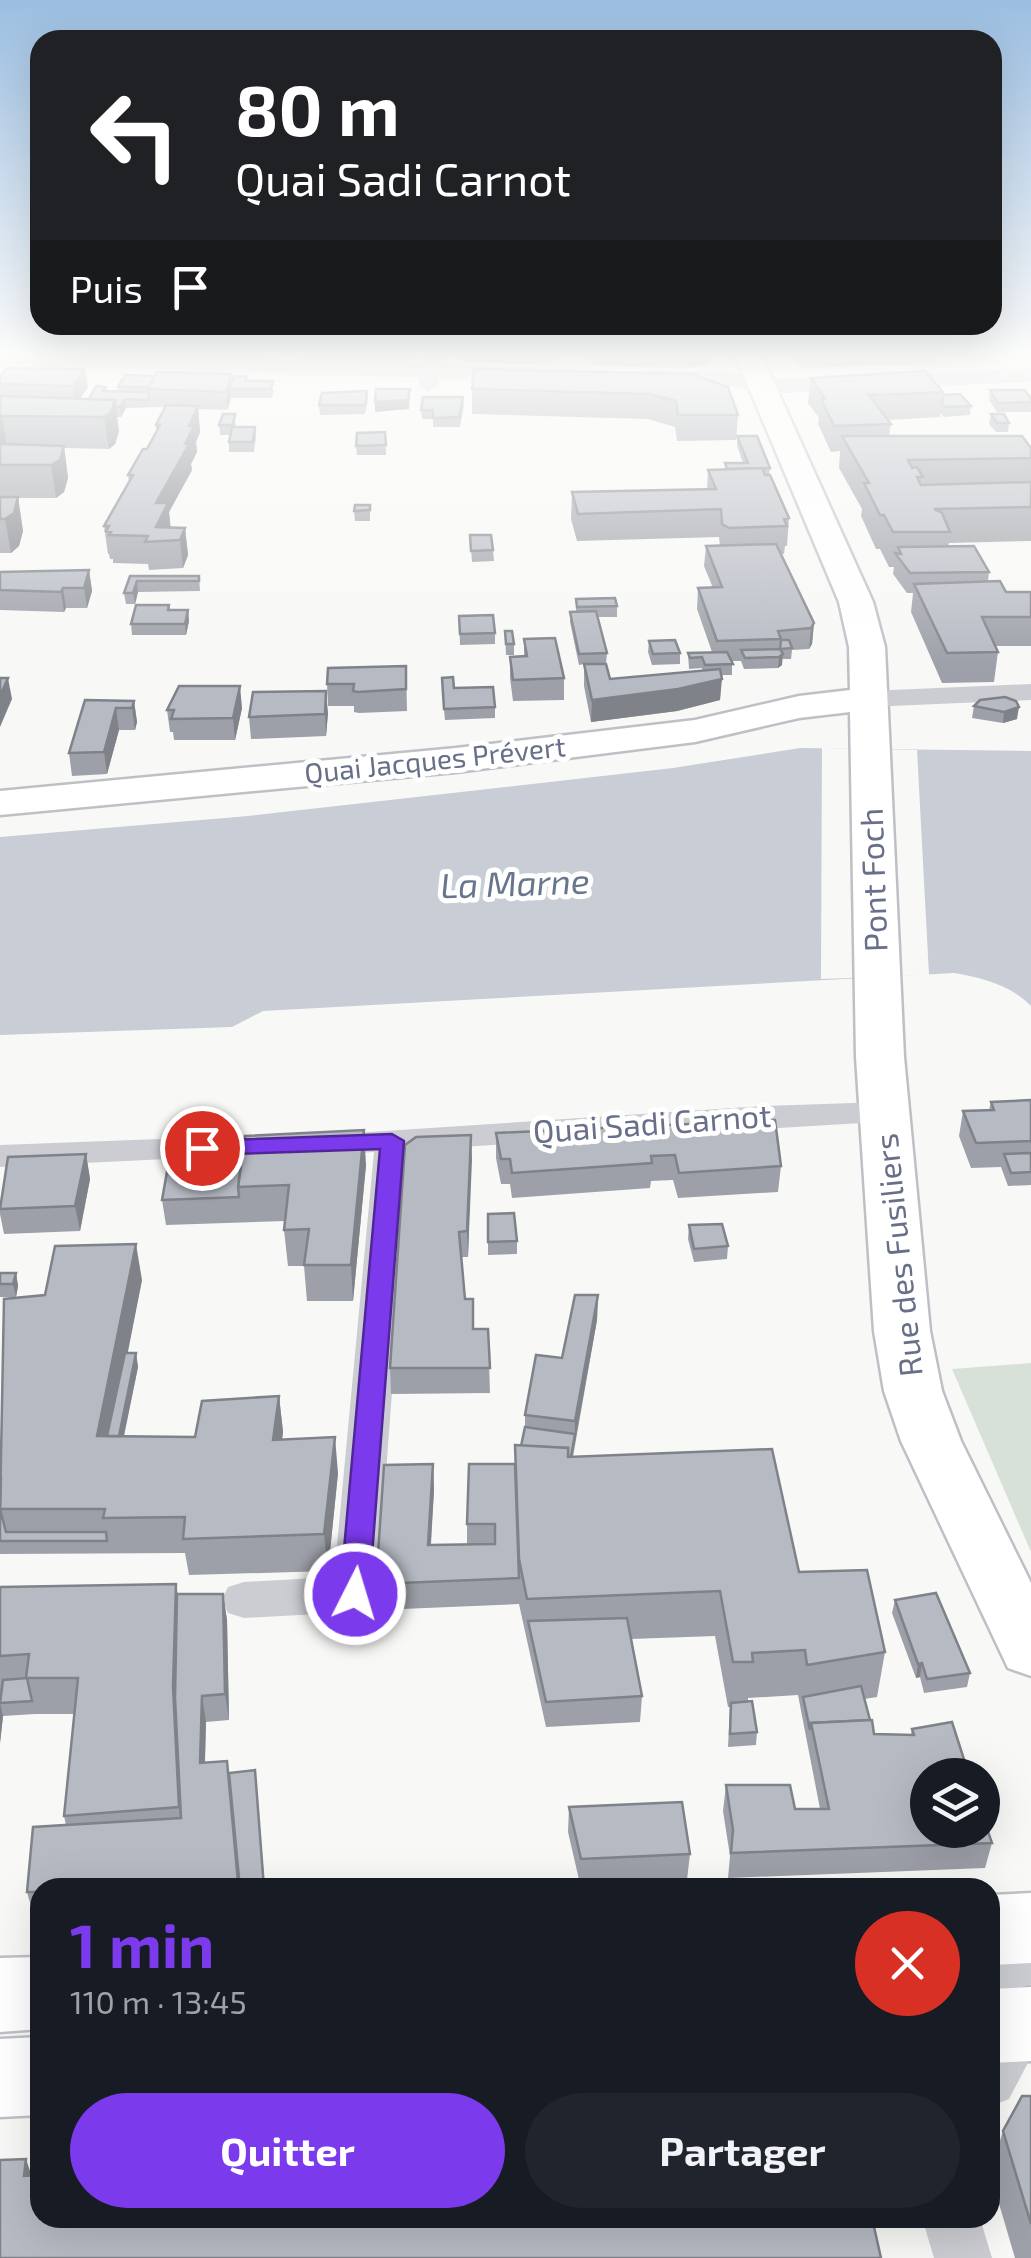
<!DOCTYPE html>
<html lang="fr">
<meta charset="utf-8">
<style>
:root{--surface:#171b24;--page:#20242c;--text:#f1f3f6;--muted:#9ea1a6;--accent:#7c3aed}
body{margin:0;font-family:"Exo 2",sans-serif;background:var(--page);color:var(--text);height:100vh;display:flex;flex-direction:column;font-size:38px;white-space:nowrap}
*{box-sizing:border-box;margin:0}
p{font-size:32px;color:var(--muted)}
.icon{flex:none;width:55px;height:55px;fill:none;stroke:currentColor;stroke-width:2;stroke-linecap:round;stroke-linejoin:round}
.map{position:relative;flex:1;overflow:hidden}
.side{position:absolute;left:30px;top:1878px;width:970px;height:350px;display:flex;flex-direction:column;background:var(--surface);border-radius:30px;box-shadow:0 10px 40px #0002}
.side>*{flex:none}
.guide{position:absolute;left:30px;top:30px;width:972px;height:305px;border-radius:30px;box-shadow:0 10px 40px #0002;background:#202124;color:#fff;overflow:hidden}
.tools{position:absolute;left:910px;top:1758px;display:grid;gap:20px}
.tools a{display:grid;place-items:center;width:90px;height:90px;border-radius:50%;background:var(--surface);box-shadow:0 10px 40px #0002;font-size:50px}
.pin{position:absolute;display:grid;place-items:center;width:85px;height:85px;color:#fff;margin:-42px;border:5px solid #fff;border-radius:50%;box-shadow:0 2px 10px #0007}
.me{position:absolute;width:110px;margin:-55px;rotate:5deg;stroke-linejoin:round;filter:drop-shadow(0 0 8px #0008)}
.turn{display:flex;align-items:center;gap:35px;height:210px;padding:0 40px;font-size:45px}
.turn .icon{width:130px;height:130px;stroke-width:2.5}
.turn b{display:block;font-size:70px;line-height:85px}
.then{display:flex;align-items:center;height:95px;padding:0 40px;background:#0003;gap:20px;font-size:38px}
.round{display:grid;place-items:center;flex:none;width:105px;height:105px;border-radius:52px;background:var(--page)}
.summary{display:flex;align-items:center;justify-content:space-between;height:170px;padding:0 40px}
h1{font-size:60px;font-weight:700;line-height:75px;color:var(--accent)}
.primary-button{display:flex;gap:20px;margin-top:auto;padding:20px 40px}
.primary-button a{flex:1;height:115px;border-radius:60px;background:var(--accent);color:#fff;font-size:40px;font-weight:700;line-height:115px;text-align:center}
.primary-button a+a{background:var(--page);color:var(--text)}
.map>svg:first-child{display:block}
.green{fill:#d8e1d7}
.water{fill:#c9ced6}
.pier{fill:#f8f9f7}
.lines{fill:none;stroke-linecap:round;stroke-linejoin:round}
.secondary-casing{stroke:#bec0c6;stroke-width:5}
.minor{fill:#cccdd2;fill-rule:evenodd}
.tertiary{fill:#cccdd2;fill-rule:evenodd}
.secondary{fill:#fff;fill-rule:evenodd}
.wall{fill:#9da0a8}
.shaded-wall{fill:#7f8288}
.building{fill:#b6bac3;stroke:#7f8288;stroke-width:2.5}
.route{fill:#7c3aed;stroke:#51269a;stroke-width:2.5}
.labels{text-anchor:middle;stroke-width:10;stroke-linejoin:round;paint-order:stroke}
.far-street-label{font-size:28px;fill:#676f89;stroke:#fff}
.street-label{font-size:32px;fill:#676f89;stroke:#fff}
.water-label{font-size:35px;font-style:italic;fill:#68768b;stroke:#fff}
</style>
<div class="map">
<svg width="1031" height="2258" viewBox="0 0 1031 2258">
<rect width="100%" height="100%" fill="#f8f9f7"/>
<!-- green -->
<path class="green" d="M1031,1363v189l-79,-183z"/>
<!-- water -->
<path class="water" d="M800,748l231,3v255c-20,-21 -49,-28 -77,-33l-691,38 -31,16 -232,8v-198l248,-21 425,-48z"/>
<!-- pier -->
<path class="pier" d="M822,748l95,2 12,225 -108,4z"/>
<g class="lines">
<defs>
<g id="secondary">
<path d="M734,352h26l113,250 12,45 19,410 26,274 12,60 19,50 70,142v93l-23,-8 -107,-227 -17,-50 -10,-60 -18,-274 -6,-345 -51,6 -104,24 -239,30 -456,43v-24l456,-43 239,-28 104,-24 51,-6 -1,-43 -10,-45z"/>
<path d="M1031,1893v70l-41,2v-70z"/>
<path d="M40,1957v72l-40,3v-74z"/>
<path d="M1031,1987v74l-41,2v-74z"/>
<path d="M40,2037v78l-40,2v-78z"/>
</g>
</defs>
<!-- secondary casing -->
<use href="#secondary" class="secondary-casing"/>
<!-- minor -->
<g class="minor">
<path d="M425,352h18l-5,34 -10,6 -10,-6z"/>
<path d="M1031,684v16l-163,7 -13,-8 13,-8z"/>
<path d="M884,1102l12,3 5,8 -5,8 -486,29 -33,444 -6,13 -16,5 -111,6 -16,-5 -6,-13 6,-13 16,-5 90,-5 40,-425 -53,3 -12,-3 -6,-8 6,-8 454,-30z"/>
<path d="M239,1136l13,3 5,8 -5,8 -252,12v-22z"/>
<path d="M1031,1934v50l-41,15v-50z"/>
<path d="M1031,1991v66l-22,42 -19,8v-83l10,-18z"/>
<path d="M922,2218h58l12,40h-58z"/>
</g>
<!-- tertiary -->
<g class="tertiary">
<path d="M0,352l535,15 12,7 -12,7 -535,-16z"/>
<path d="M1031,368v14l-269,12 -31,-8 -87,-2 -12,-7 12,-7 87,2 31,8z"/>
</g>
<!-- secondary -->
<use href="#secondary" class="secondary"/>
</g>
<!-- wall -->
<g class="wall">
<path d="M103,352h58l-1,2z"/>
<path d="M303,352h112l-5,6 -16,5 -90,-2z"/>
<path d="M460,352h98l-1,8h-5v4l-81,-1 -11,-5z"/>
<path d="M589,352h121v11l-23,5 -95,-2v-6h-3z"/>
<path d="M792,352h146l-2,12 -136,4z"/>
<path d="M85,369l3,18 -8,12h9l17,-8h13l-1,-4 37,-11 76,-2 1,9 15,-2 27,9 -2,8h-41l-4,12 -29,-1 2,23 -4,10 1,10 -6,12 1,6 -23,42 1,15 15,1 3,27 -5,13 -34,2 -1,-6 -35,-1v-4h-3l-1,-5h-1l-4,-28 25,-44 -1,-7 19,-26 9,-17v-7l9,-18 -39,1 -5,9h-4l2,14 -4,13 -6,5 -45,-1 4,30 -4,14 -8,6h-38l5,33 -4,15 -8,7h-11v-176z"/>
<path d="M692,374l46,41 -2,25 -59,1 -2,-14 -27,-8 -176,-5v-25z"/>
<path d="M811,378l132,14v3l28,11 -1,9 -26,2 -4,-4v4l-52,3 3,4 -2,12 142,12v93l-82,2 -1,3 41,26 -1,9 18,11h25v54h-35l2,6 -4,30 -52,1 -31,-71 2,-19h-6l-14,-19 1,-7h-5l-9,-18h-4l-15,-33 1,-7 -23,-41 1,-17 -9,1 -13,-28 1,-6 -11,-15z"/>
<path d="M990,390l41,9v13h-34l-8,-12z"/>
<path d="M367,391l1,9 -3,14 -45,1 -1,-10z"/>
<path d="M463,397l1,9 -4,21h-27v-8h-11l-1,-9z"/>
<path d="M991,414l18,9 -1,9h-12l-7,-8z"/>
<path d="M236,423l-1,4h20l1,10 -2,15h-25v-10l1,-7h-10l-1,-10z"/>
<path d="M385,432l1,23h-29l-1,-9z"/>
<path d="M737,436l33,32 -1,7 20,43 -2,28h-2l-1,8h-3l33,69 -2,21 -3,5 -17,1 -1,9h-9v6l-4,3 -34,1 -3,-8h-9v14h-11l-1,25 -43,11 -86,11 -7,-36v-22l-5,1 -9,-43v-10l6,-1v-12l41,7v11h-19l9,36 -1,11 4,15 92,-9v-2l-13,1 -1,-16 24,-1 -15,-43 1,-21h15l-9,-22 2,-20h14l-1,-9 -142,4 -6,-22 1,-27 135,-3 1,-19h17v-7h18l-6,-17z"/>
<path d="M370,505v16h-15l-1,-10z"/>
<path d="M470,535l23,15 1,11 -22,1z"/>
<path d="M89,570l3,21 -5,17h-21l-2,4 -64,-2v-38z"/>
<path d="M130,576h69l1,15 -62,1 -3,12h-9l-2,-11z"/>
<path d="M169,605l1,5h18l1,11 -3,14h-54l-1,-11z"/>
<path d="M459,616l36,17v11l-35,1z"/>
<path d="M505,631l9,13v11h-8z"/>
<path d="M524,639l40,39v22l-51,1 -3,-23v-21l14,-1z"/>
<path d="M649,641l31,12v11l-28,1 -4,-13z"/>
<path d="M406,666l1,45 -48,2 -5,-1v-6h-26l-1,-22z"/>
<path d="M454,688l41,19v11l-50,2 -3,-31z"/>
<path d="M85,700l49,1 3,21 -2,8h-16l-12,44 -35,2 -3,-23z"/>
<path d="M980,700l37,19 -14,4 -31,-5 2,-12z"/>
<path d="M242,708l-7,32h-61l-1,-8h-3l-3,-22z"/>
<path d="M328,713l-2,23 -75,3 -2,-22z"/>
<path d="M1031,1100v85l-23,1 -7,-19 -30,1 -12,-32 4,-25 26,-1 2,-8z"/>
<path d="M496,1133l285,33 -3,26 -100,6 -5,-18 -22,1 -1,7 -138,10 -2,-14h-9l-5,-26z"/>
<path d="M471,1135l-3,122h-7l4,42 8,30h15l2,64 -99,1 -1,-26z"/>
<path d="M86,1154l4,25 -10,52 -76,3 -4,-20v-11z"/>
<path d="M366,1165l-13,136h-46l-3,-35h-16l-4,-36 2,-9 -120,4 -4,-25z"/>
<path d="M488,1214l29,27v13l-29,1z"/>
<path d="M689,1225l39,21 -1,13 -33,3 -6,-23z"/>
<path d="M0,1273h16l2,13 -2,11h-16z"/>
<path d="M142,1280l-15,73h9l2,14 -14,69 71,1 84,-41 4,36 -1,8 56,33 -10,98 -139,4 -4,-22 -185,1v-73l45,-186z"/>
<path d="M598,1295l-1,25 -24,137 226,115 86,80 -8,45 -13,2 10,35 37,1 1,-6 80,114 -7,25 -257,10 2,-22 -7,-45 3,-26 69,24h25l-22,-114 -50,3v4l9,30 -1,13 -28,2 2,-40h-2l-13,-71 -84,3 11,57 -2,26 -94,5 -27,-123 -141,6 -2,-26 57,-120 1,26 -3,55 36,-1v-20l48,-60 6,-18 4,-19v-12l37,-57z"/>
<path d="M176,1584l1,10h46l4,26 2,100 -23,2 -1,41 51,20 9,105h-225v29h-6l-7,-25 39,-67 -2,-9 10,-102h-39l-32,2 -3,27v-156z"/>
<path d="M895,1600l75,73 -3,14 -43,6 -4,-16 -4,1 -24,-65z"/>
<path d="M569,1807l121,47 -3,26 -107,4 -12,-52z"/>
<path d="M1031,2096v162h-16l-25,-85 13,-42z"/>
</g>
<!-- shaded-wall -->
<g class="shaded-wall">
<path d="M393,352h22l-5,6 -16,5z"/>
<path d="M688,352h22v11l-23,5z"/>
<path d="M85,369l3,18 -12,17 -3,-18z"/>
<path d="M231,374l1,15h-2l1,9 -4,12 -1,-18z"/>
<path d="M410,389l-1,20 -34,3v-10z"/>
<path d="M125,399l1,9 -5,9 -1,-10z"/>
<path d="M115,400l4,31 -4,13 -6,5 -5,-32z"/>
<path d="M198,406l2,26 -4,10 1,10 -6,12 1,6 -23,42 2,18 -13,11 -2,-38 29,-59 4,-18z"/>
<path d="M2,416l5,32 -7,9v-38z"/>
<path d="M64,446l4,32 -4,14 -8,6 -5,-33z"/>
<path d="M18,497l5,34 -4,15 -8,7 -6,-34z"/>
<path d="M185,528l3,27 -5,13 -3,-28z"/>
<path d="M89,570l3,21 -5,17 -3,-20z"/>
<path d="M137,581l1,11 -3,12 -2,-11z"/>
<path d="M63,588l3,20 -2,4 -3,-20z"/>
<path d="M188,610l1,11 -3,14 -1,-11z"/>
<path d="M814,623l-2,21 -3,5 2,-21z"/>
<path d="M783,654l-1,11 -4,3 1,-11z"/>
<path d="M8,678l4,21 -12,28v-31z"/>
<path d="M722,679l-2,21 -43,11 -86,11 1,-22z"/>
<path d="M240,686l2,22 -7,32 -2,-22z"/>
<path d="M326,691l2,22 -2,23 -1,-22z"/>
<path d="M134,701l3,21 -2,8 -3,-22z"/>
<path d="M1019,707l-2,12 -14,4 1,-11z"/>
<path d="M116,708l3,22 -12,44 -3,-22z"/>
<path d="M364,1130l2,35 -13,136 -2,-36z"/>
<path d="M471,1135l1,25 -4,97 -1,-26z"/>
<path d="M86,1154l4,25 -10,52 -5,-25z"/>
<path d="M136,1244l6,36 -35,179 -10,-23z"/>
<path d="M16,1273l2,13 -2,11 -3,-13z"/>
<path d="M598,1295l-1,25 -23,127 1,-26z"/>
<path d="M136,1353l2,14 -19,92 -3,-10z"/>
<path d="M279,1396l4,36 -6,45 -4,-37z"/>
<path d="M335,1437l3,36 -10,98 -4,-37z"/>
<path d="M433,1464l1,26 -5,81 -1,-26z"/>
<path d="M176,1584l6,36 3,223 -6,-36 -6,-120z"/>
<path d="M223,1594l4,26 2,100 -4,-26z"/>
<path d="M922,1663l-2,14 -4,1 2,-14z"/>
<path d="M202,1696l4,26 -2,67 -4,-26z"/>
<path d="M0,1703l3,13 -3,27z"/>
<path d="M26,2159l14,41 -16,-24z"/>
</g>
<!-- building -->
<g class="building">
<path d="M7,368l78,1 -12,17 -73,-2v-7z"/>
<path d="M474,369l218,5 36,13 10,28h-60l-2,-14 -27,-7 -177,-5z"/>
<path d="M925,371l18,21 -63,3 -12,-1 23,30 -57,2 -13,-27h4l-14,-21z"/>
<path d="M157,372l74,2 -5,18 -78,-3z"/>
<path d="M125,375l30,1 -6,11h-31z"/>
<path d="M234,376h13l-2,5h28l-2,8h-41z"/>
<path d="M96,386l10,1 -3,4 45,1 1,6 -1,2 -23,-1 -5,8h-4l-1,-7 -26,-1z"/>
<path d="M376,389h34l-2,11 -33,2z"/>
<path d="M990,390h35l6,9v3l-33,1z"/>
<path d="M367,391l-2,14h-46l3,-12z"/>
<path d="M960,394l11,12 -26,1 -3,-4 1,-8z"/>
<path d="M0,396l115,4 -4,12 -7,5 -102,-1 -2,3z"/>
<path d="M423,397h40l-4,20 -26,1v-8h-12z"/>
<path d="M166,405l32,1 -9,20h5l-9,18h4l-33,59h12l-12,24 29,1 -5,12 -35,2 3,-6 -39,-1 2,-3 -5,-1 3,-5h-5l29,-51h-5l15,-26h4l13,-24h-4z"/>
<path d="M223,414h12l-2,11h-14z"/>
<path d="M991,414h13l5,9h-12z"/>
<path d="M232,427h23l-2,15h-24z"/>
<path d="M385,432l1,13 -30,1 1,-13z"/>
<path d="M737,436h20l13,32 -43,1 -2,-6h23z"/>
<path d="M842,436h180l9,12v10l-123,2 4,8 5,-1 6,10h-6l4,8 110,-3v25l-97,2 8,4 8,19h-57l-9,-17h-4l-16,-32h5z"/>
<path d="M0,444l64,2 -4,14 -9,5h-51z"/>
<path d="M762,468l3,7h5l19,43 -5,1 3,7 -58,2 -7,-4 -1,-15 -143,5 -6,-22 144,-3 -8,-19z"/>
<path d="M0,497h18l-4,16 -9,6h-5z"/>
<path d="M355,505h15v5l-16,1z"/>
<path d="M470,535h21l2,15 -22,1z"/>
<path d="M776,544l38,79 -3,5 -33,3 3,8 -64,2 -19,-53 24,-1 -16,-41z"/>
<path d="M974,546l15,26 -79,1 -15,-20 6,1 -3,-7z"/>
<path d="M89,570l-5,18h-21l-2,4 -61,-2v-18z"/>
<path d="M130,576h69v5h-62l-4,12h-9z"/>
<path d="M1000,581l6,11h25v25h-49l16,35 -51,1 -33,-69z"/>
<path d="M615,598l2,8 -40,1 -1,-8z"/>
<path d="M136,605h33l-1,5h20l-3,14h-54z"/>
<path d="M596,611l11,42 -28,1 -9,-42z"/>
<path d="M493,615l2,18 -35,1 -1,-18z"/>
<path d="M505,631h7l2,13h-8z"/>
<path d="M555,638l9,40 -51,2 -3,-23 17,-1 -3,-17z"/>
<path d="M675,640l5,13 -27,1 -4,-13z"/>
<path d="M781,640h8l3,8 -12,1 3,5 -4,3 -34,1 -4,-8 39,-1z"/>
<path d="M727,652l6,12 -28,1 -3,-8 -12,1 -2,-5z"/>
<path d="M584,664h22l4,15 110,-10 2,10 -44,10 -86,11z"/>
<path d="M406,666v23l-48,3 -5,-1 1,-7h-27l1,-16z"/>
<path d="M453,677l1,11 39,-1 2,20 -51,2 -2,-31z"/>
<path d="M0,678h8l-8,18z"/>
<path d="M179,686h61l-7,32 -62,1 3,-9h-7z"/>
<path d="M326,691l-1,23 -76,3 4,-25z"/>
<path d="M1005,697l11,4 3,6 -15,5 -30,-6 6,-6z"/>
<path d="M85,700l49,1 -2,7h-16l-12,44 -35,1z"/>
<path d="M1031,1100v41l-55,2 -13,-32 31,-1 -3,-8z"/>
<path d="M775,1120l6,46 -102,7 -4,-18 -24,1 1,7 -140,10 -2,-14h-9l-5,-26z"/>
<path d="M364,1130l-13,135h-47l5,-36 -25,1 5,-45 -51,2 7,-51z"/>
<path d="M471,1135l-4,96 -8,1 6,67h8v30h15l2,39h-100l15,-223 11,-8z"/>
<path d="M243,1146l-5,41 1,10 -77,3 9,-51z"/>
<path d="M1031,1153v19l-20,1 -7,-19z"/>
<path d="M86,1154l-11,52 -75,3 8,-52z"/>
<path d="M514,1213l3,28 -29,1v-28z"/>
<path d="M722,1224l6,22 -34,3 -5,-24z"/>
<path d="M136,1244l-39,192 98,1 7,-36 77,-5 -6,44 62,-3 -11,97 -141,5 2,-22 -82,1 2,-9h-105l4,-210 41,-4 10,-49z"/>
<path d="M0,1273h16l-3,11h-13z"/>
<path d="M575,1295h23l-23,126 -50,-6 11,-60 26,3z"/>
<path d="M125,1353h11l-17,83h-12z"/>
<path d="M525,1427l50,7 -4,23h-3v-9l-47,-2z"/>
<path d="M515,1445l53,3v9l204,-8 27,123 68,-2 18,82 -78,13 -2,-15 -53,3 1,9h-20l-13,-71 -193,8 -8,-40z"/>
<path d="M433,1464l-5,81 67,-1v-20h-28l2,-60h46l4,114 -143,6 8,-119z"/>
<path d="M1,1477l-1,32 6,23h100l1,9h-107v-60z"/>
<path d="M176,1584l-3,103 6,120 -115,9 14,-138h-52l3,-24 -29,2v-69z"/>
<path d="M936,1593l34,80 -43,6 -5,-16 -4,1 -23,-64z"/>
<path d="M177,1594h46l2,100 -23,2 -2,67 27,-2 11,121 -117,6h-81v4h-13l6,-65 148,-9 -6,-120z"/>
<path d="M627,1618l15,78 -96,6 -18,-81z"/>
<path d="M27,1678l5,23 -32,2 3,-23z"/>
<path d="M861,1686l9,34 -59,3 -1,7 -7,-33z"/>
<path d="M752,1701l5,31 -27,2 1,-31z"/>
<path d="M872,1720l2,14 40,1 -2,-6 40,-7 17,53h-41v55h54v-16l10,29 -261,10 2,-23 -7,-45h64l5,24h34l-18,-86z"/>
<path d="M255,1770l9,118h-24l-11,-115z"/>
<path d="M682,1802l8,52 -109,5 -12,-52z"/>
<path d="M1022,2096h9v128l-28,-93z"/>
<path d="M26,2159l-2,17 16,-1v43h832l9,40h-881v-98z"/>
</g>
<!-- sky -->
<linearGradient id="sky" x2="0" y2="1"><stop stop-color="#9bbee1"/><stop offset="0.53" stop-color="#fcfcfb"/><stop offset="1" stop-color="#fcfcfb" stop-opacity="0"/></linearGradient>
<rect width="1031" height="668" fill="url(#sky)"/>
<!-- route -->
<path class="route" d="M392,1134l12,7 -35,453 -4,8 -10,4 -11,-4 -4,-8 40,-445 -178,6 -12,-7 12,-7z"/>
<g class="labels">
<!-- far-street labels -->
<g class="far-street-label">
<text transform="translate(435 760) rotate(-6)" y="10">Quai Jacques Prévert</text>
</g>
<!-- street labels -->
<g class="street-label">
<text transform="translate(874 880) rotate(-92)" y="11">Pont Foch</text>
<text transform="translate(652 1124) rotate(-4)" y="11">Quai Sadi Carnot</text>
<text transform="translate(899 1255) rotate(-96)" y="11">Rue des Fusiliers</text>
</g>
<!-- water labels -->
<g class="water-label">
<text transform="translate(515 884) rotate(-2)" y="12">La Marne</text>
</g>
</g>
</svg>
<div class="tools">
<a><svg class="icon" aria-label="layers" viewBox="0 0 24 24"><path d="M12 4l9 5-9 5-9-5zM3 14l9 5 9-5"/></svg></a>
</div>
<div class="pin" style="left:202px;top:1148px;background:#d93025"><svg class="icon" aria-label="arrive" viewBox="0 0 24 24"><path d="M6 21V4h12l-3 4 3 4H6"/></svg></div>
<svg class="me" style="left:355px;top:1594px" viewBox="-20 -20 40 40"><circle r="17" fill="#7c3aed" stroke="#fff" stroke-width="3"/><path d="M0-11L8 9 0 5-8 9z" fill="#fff"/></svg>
<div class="guide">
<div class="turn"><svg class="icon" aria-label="left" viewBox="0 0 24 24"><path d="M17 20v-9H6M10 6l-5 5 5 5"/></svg><div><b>80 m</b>Quai Sadi Carnot</div></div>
<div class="then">Puis<svg class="icon" aria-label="arrive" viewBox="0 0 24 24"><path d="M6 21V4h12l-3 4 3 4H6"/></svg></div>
</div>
<section class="side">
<div class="summary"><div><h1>1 min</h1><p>110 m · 13:45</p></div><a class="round" style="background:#d93025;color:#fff"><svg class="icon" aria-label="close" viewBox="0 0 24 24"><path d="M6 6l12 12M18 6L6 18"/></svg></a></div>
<div class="primary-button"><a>Quitter</a><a>Partager</a></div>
</section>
</div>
